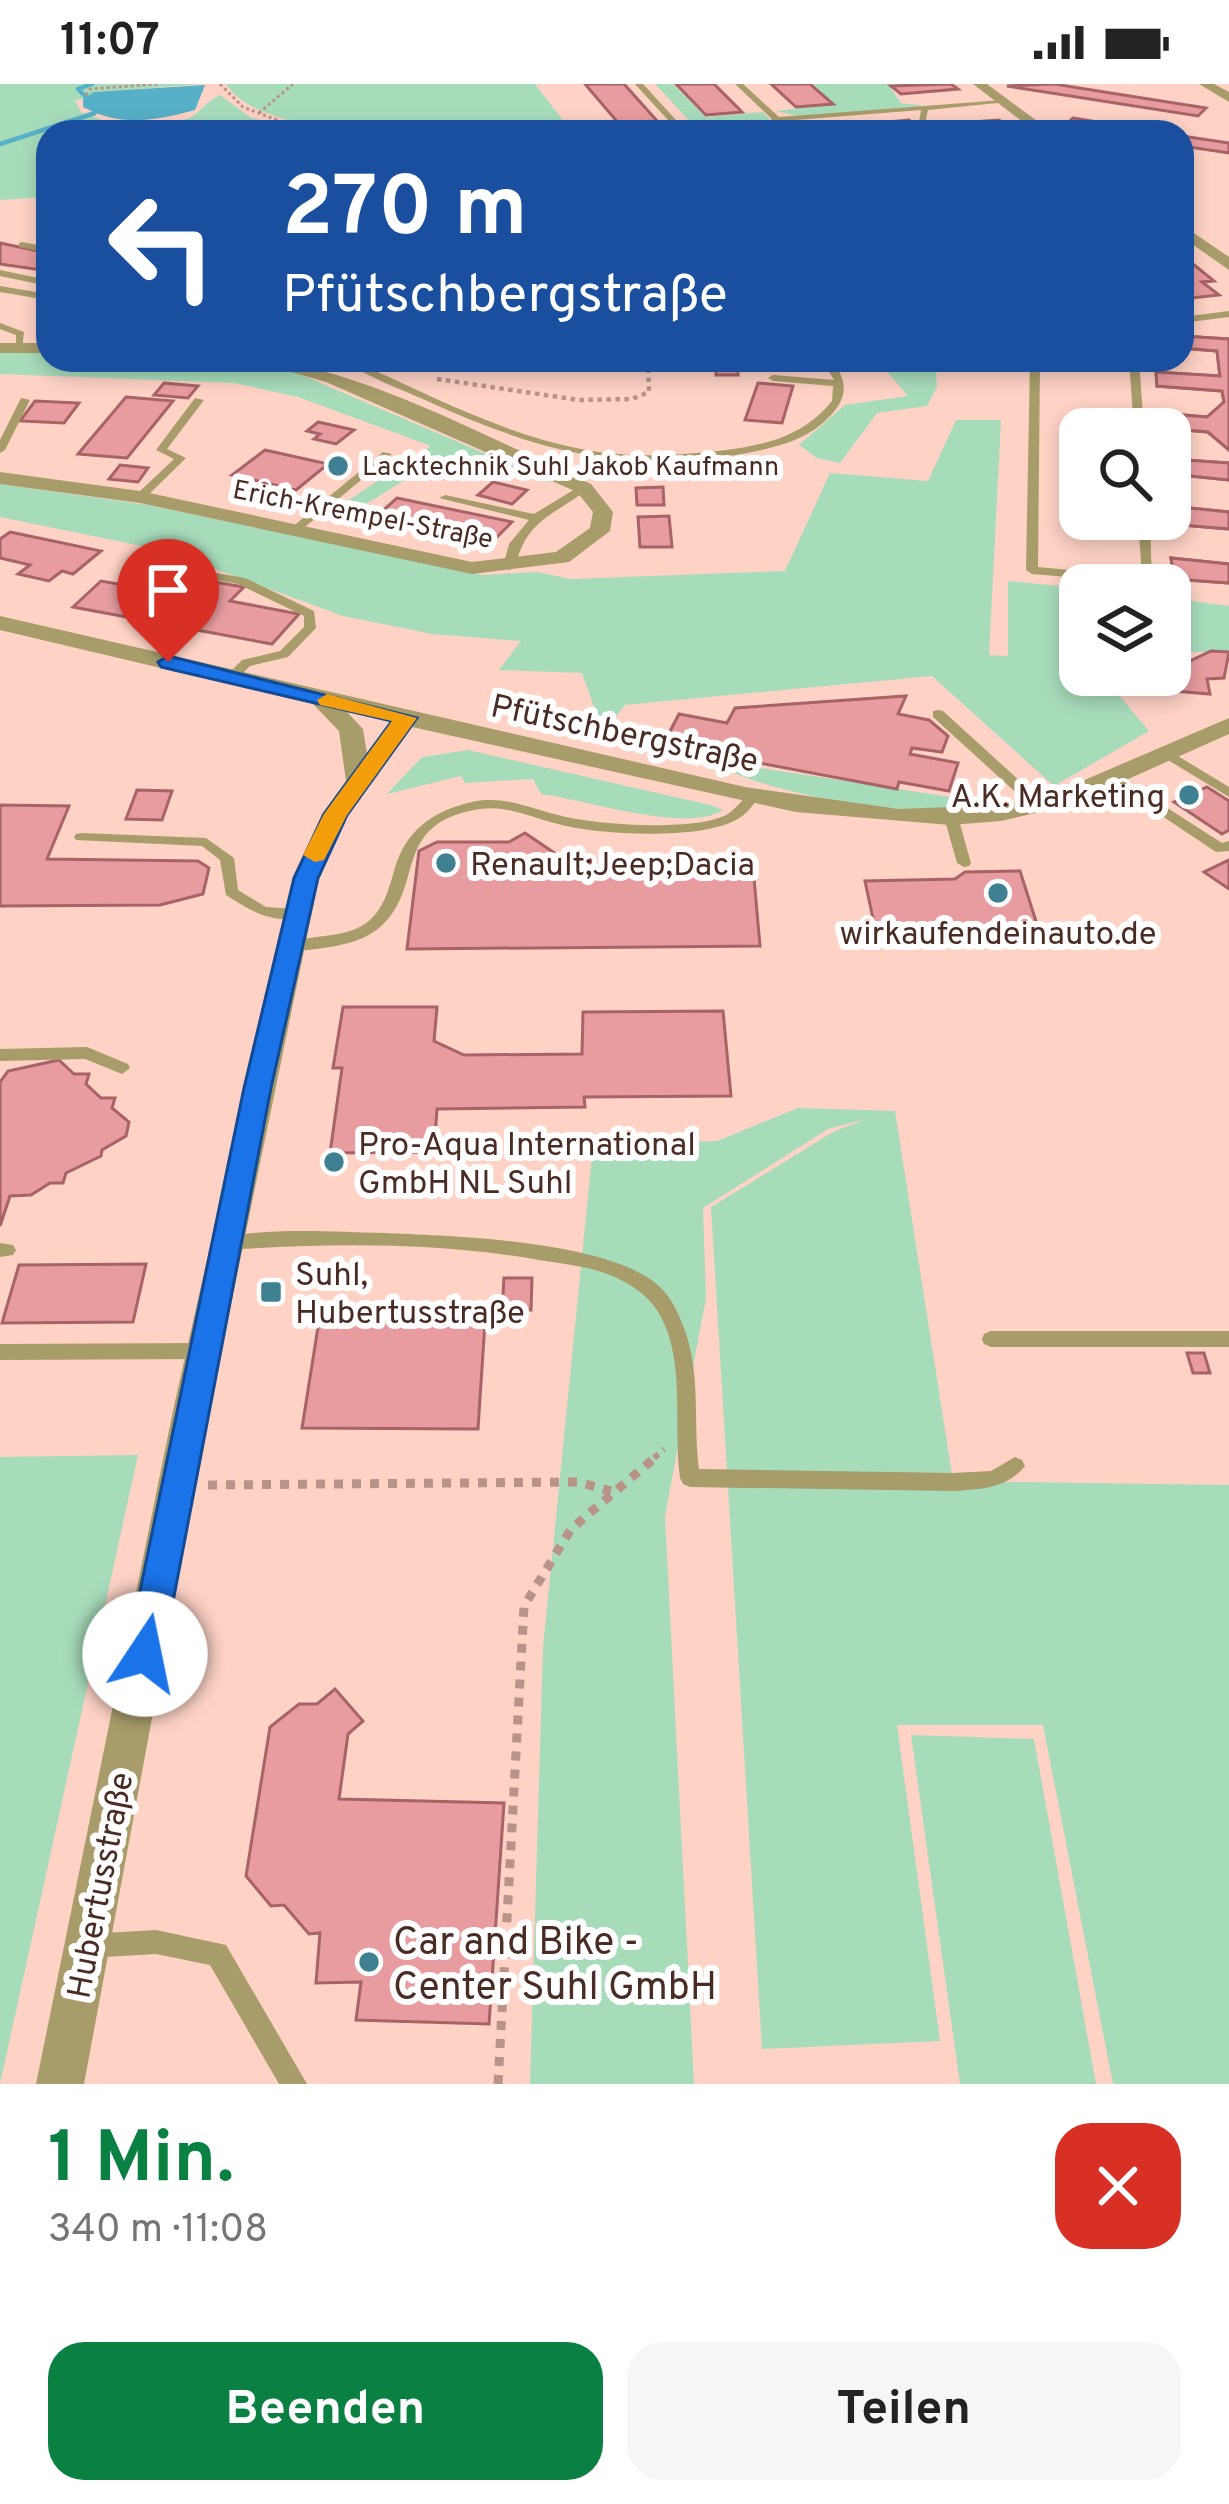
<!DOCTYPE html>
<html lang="de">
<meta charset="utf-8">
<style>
:root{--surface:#fff;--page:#f6f6f6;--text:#222;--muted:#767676;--accent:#0b8043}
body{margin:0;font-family:Overpass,sans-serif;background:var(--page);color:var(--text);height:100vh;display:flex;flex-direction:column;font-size:45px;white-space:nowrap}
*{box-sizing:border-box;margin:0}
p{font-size:39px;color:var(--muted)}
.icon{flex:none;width:66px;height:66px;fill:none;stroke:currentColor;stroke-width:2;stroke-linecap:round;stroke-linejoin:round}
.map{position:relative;height:2000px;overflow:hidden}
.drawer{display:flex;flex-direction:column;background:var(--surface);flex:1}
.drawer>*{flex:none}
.guide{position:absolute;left:36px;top:36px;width:1158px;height:252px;border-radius:36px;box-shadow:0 6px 18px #0003;background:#1a4fa0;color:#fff;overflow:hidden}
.tools{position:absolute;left:1059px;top:324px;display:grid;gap:24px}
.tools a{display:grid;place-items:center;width:132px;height:132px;border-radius:24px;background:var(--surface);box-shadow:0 6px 18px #0003;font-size:60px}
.pin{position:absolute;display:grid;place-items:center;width:102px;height:102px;color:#fff;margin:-123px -51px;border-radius:50% 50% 50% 0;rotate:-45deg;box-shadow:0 0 12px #0007}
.pin .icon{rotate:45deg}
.me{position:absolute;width:132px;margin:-66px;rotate:11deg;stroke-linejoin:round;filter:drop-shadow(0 0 9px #0008)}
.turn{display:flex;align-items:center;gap:42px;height:252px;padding:0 48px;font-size:54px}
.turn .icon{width:156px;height:156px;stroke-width:2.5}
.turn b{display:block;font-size:84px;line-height:102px}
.round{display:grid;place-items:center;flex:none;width:126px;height:126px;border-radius:36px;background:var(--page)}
.overview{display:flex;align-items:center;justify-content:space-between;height:204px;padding:0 48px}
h1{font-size:72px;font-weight:700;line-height:90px;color:var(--accent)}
.button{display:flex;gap:24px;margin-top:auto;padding:24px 48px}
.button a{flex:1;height:138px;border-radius:36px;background:var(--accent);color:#fff;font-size:48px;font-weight:700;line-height:138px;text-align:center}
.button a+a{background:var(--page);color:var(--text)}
.status{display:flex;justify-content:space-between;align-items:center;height:84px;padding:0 60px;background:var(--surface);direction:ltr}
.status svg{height:33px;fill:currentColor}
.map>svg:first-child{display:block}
.green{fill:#a7dcbb}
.water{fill:#56b0c8}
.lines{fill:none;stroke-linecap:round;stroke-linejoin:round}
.stream{stroke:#56b0c8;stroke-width:4.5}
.building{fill:#e89c9f;stroke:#a76366;stroke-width:3}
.path-far3{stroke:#b99388;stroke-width:3;stroke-dasharray:3 3;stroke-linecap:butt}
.path-far2{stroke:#b99388;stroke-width:4.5;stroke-dasharray:4.5 4.5;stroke-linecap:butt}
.path-far1{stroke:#b99388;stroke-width:6;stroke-dasharray:6 6;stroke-linecap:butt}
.path{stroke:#b99388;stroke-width:9;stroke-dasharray:9 9;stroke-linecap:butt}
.lane{fill:#a79c6a;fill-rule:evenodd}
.street{fill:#a79c6a;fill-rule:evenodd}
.route{fill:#1a73e8;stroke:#114b97;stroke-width:3}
.slow{fill:#f59e0b}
.poi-dot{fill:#3f8193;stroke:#fff;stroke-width:4.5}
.labels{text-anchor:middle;stroke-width:12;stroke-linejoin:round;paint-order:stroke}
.far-poi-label{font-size:27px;fill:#492d25;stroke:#fff;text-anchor:start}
.far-street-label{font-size:27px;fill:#492d25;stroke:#fff}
.street-label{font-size:33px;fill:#492d25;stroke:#fff}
.poi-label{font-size:33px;fill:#492d25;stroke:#fff;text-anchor:start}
.near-poi-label{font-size:39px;fill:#492d25;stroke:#fff;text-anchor:start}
</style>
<div class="status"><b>11:07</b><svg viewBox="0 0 49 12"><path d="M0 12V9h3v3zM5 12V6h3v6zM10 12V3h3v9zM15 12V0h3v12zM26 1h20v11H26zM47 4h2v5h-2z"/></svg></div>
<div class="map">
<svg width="1229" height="2000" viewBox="0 0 1229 2000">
<rect width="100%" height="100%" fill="#fed2c5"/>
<!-- green -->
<g class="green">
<path d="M0,0h205l-110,8 -2,6 -18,2 6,12c37,15 70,23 110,5 11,-6 16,-17 29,-22l30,22 46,15h-248v65l-48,3z"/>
<path d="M226,0h309l37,48c-75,0 -304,19 -346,-48z"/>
<path d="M655,0h18l33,33 57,-5 7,7 -20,13h-50z"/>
<path d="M810,0h104l-24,3 11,16 25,3 -128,10 -22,-5 56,-7z"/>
<path d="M0,267h48v9h190l45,7 271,116 -113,-26 -100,63 -15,-5 105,-69 -133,-49 -64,-14 -234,-9z"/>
<path d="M877,276h47l12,11 1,16 -10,19 -50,7 -37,50 -23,-5 -18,-13 46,-40 63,-9z"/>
<path d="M956,336h45l-12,235 19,1v-75l72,7v87h22l47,56 -95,55 -122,-110 -307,29 -22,27 -21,-59 -83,-3 22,-29 -89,-7 -89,-18 -177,-65 -166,-34v-33l148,21 335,70 54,-3 34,7 214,-8 45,-98 98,8z"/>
<path d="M1170,514l59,8v46h-59z"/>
<path d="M468,666l242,55 13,5c-36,24 -140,-11 -182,-16l-8,-15 -68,4 -4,-7 -74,18 35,-37z"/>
<path d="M707,676l276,42 5,-13 15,11c-55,29 -244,-6 -296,-40z"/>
<path d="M798,1024l97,3 58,370 276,4v599h-116l-70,-359h-146l43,316 -178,8 -51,-842 122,-75 33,-13 -38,10 -125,79 3,90 -41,218 29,568h-164l13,-436 50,-502 124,-5z"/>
<path d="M138,1371l-138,629v-627z"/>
<path d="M911,1651l123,4 62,345h-136z"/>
</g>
<!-- water -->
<path class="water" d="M205,1l-10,25c-40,11 -75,17 -112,-3v-8l11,-7z"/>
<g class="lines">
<!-- stream -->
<path class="stream" d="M0,60l95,-31 2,-5 -19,-19 14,-5"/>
</g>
<!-- building -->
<g class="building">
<path d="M585,0h39l43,48h-41z"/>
<path d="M676,0h38l28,28 -36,3z"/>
<path d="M771,0h39l23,20 -37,3z"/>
<path d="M951,0l7,5 -57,5 -10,-8z"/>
<path d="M1054,0l152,24 -8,8 -191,-30z"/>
<path d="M1073,34l86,14 -95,-6z"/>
<path d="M909,36l15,12h-84l-6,-5z"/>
<path d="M999,36l17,12h-31l-13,-10z"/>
<path d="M1182,52l47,7v10l-47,-7z"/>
<path d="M0,159l48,10v18l-48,-7z"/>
<path d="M1193,180l21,17 -12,1 17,13 -37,4v-34z"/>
<path d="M1182,252l47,3v111l-21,-18 -47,-4 -2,-15 48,4 17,-15 -2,-11 -65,-5 -1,-14 64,4 -3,-25 -35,-3z"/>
<path d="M1182,252l47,3v111l-21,-18 -47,-4 -2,-15 48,4 17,-15 -2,-11 -65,-5 -1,-14 64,4 -3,-25 -35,-3z"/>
<rect x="716" y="276" width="22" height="15"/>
<path d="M164,299l34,3 -10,12 -34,-3z"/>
<path d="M758,299l35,3 -11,37 -37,-3z"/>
<path d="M126,313l47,4 -46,57 -49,-4z"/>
<path d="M35,317l44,2 -15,20 -44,-2z"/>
<path d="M318,338l36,8 -18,14 -22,-5 6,-5 -13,-3z"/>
<path d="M265,366l63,14 -32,26 -64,-15z"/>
<path d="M1170,375l59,4v17l-59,-6z"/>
<path d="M1170,375l59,4v17l-59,-6z"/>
<path d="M120,381l28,3 -10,14 -29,-3z"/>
<path d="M493,398l34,8 -15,14 -34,-9z"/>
<path d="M663,403l1,18h-27l-1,-17z"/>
<path d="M397,414l115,24 -23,23 -117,-25z"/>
<path d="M1170,422l59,6v17l-60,-5z"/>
<path d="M1170,422l59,6v17l-60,-5z"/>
<path d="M669,432l3,31h-32l-2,-30z"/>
<path d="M10,448l91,19 -28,23 -11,-3 -13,10 -31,-7 12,-9 -30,-7v-19z"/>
<path d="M1171,474l58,6v19l-55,-4z"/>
<path d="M1171,474l58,6v19l-55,-4z"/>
<path d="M180,492l64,11 -14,14 69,13 -27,30 -199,-37 28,-26 63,11z"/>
<path d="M1211,567l18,1 -5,26 -17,1 3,15 -35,-3 -4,-21z"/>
<path d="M906,612l-8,18 31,6 19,16 -6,16 -30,-4 -2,6 48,9 -9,28 -50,-9 -2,7 -186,-35 3,-6 -48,-9 13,-25 48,9 8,-15z"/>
<path d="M1207,703l22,14v29l-7,4 -48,-32z"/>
<path d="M137,706l35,1 -10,29 -36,-1z"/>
<path d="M0,721l69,1 -22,53 151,2 11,7 -6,26 -43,11 -160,1z"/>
<path d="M525,749l34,23h32v13l162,-2 7,79 -353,3 12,-98 18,-9h72z"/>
<path d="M1229,776v29l-25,-17z"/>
<path d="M1020,787l21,66 -163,5 -13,-61 90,-2 10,-7z"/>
<path d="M343,923h94l-3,34 30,14 118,-1 1,-42 140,-1 8,85 -147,1 1,10 -148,2 -3,43 -104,1 12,-85h-9z"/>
<path d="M59,976l15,14h15l-3,10 15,14h14l-3,10 17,14 -3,14 -24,14 -1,6 -35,17 -3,10h-13l-19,12 -21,1 -10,30v-144l8,-11z"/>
<path d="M146,1180l-13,58 -131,1 17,-58z"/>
<path d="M504,1194h28l-1,32h-29z"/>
<path d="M319,1237l166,1 -7,107 -176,-1z"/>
<path d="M1187,1269h17l6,20h-17z"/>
<path d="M335,1605l28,32 -15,13 -9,65 165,4 -15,221 -133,-4 5,-38 -45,1 4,-50 -11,1 -25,-29 -13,1 -25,-30 24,-149 29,-23h18z"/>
</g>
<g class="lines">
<!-- path-far3 -->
<g class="path-far3">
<path d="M220,0l23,23 65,25"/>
<path d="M86,11l4,-6 68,-5"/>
<path d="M259,29l34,-29"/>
</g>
<!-- path-far2 -->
<path class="path-far2" d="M437,295l142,21 53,-1 17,-7 -1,-32"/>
<!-- path-far1 -->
<path class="path-far1" d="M654,1374l10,-9"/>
<!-- path -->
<g class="path">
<path d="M208,1401l370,-3 33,9"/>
<path d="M498,2000l26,-478 47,-77 87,-74"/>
</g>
<!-- lane -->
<g class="lane">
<path d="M635,0h8l44,48h-8z"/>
<path d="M735,0h8l36,33 224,-17 4,2 -79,8 -2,9 15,13h-9l-13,-10 2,-12 -138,11 12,11h-8l-10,-9 -15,9h-9l19,-13z"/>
<path d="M22,158l26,5v6l-29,-6v-4z"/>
<path d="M0,186l48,10v6l-48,-10z"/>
<path d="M0,202l48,8v6l-48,-8z"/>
<path d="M1229,227v6l-47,6v-6z"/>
<path d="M0,239l24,9 -2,17h-6v-14l-16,-6z"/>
<path d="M822,276h10c15,21 17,36 -2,56 -22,24 -53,31 -83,37 -121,23 -213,-3 -322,-53 -25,-11 -52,-21 -75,-35l8,-2c72,32 145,71 223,86 46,9 91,7 137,2 45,-5 85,-14 114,-50l1,-15 -60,-5 -5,-3 5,-3 61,5z"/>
<path d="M1030,276h10l-2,207 104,10 -4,-58h12l2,65 -120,-10 -6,-4z"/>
<path d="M1129,276h10l5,69h-10z"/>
<path d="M21,314l9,2 -25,50 -5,3v-13z"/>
<path d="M195,314l9,2 -37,49 19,9 -42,41h-8v-4l38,-36 -18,-9z"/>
<path d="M383,368l9,2 -93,78h-8v-4z"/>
<path d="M580,402l9,2c-35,28 -62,30 -74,79l-6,3 -6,-3 6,-23 20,-24 -90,-22 6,-3 89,19z"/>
<path d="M148,477l97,17 69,33 2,17 -28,29 -38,9 -15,15h-8v-6l15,-15 38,-9 24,-24v-11l-66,-32 -94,-18 -2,-2z"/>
<path d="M938,626l5,1 101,92v6h-10l-101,-92v-6z"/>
<path d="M1168,666l61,37v10l-66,-40v-6z"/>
<path d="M1116,691l106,68 7,-2v10l-13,1 -105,-70 -2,-3z"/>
<path d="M755,706l7,4c-8,9 -15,21 -26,26 -37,20 -134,15 -174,5 -27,-6 -53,-20 -82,-16 -91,14 -53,79 -101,119 -23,19 -59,20 -88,24l-8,-5c25,-16 62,-5 87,-27 14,-13 19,-31 24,-49 11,-40 38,-60 78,-69 32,-7 60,7 90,14 35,9 135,16 166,-2 10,-7 16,-18 27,-24z"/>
<path d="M951,729l7,4 13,46 -2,3 -5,1 -7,-4 -13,-46z"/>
<path d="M81,749l125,5 28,20 4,32 28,17 31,2 7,5c-26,14 -55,-4 -78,-19l-6,-35 -18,-14 -126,-6 -2,-3 2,-3z"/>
<path d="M87,963l41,17 2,4 -8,6 -37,-15 -85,2v-12z"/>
<path d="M384,1149c67,3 233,7 279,57 10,11 17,27 22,41 16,44 8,93 14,138l254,4 38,-2 24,-14 7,3 3,6c-19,23 -44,23 -72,25l-263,-4 -7,-3 -3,-6c-7,-52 6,-116 -20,-163 -9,-16 -24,-28 -41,-36 -24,-12 -54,-15 -80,-19 -102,-18 -209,-17 -312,-10l-6,-2 -3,-5 3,-5c47,-11 114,-6 163,-5z"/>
<path d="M0,1159l13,2 3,5 -3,5 -13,2z"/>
<path d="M991,1247h238v16h-238l-7,-3 -2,-5 2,-5z"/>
<path d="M204,1259l7,3 3,5 -3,5 -7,3 -204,1v-16z"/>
<path d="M156,1846l70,15 81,139h-28l-69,-119 -54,-11 -68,4 -9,-3 -3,-9 3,-9 9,-3z"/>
</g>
<!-- street -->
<g class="street">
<path d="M973,0h14l65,48h-16z"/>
<path d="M1199,0h15l15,8v10z"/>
<path d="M1182,141l47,32v13l-47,-33z"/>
<rect x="0" y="259" width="48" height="10"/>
<path d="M250,276c98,0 248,83 341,124l22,28 -3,19 -41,31 -97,12 -332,-71 -140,-19v-12l140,19 332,71 84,-10 34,-24 3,-16 -16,-20 -251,-110z"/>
<path d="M0,532l745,171 154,22 102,-4 51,-11 177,-76v16l-159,71 -69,16 -51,4 -154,-13 -384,-85 -65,88 -28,63 -109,528 -126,678h-48l138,-678 119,-528 29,-64 24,-33 -7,-50 -26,-27 -313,-74zM347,628l44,10 -24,32 -4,-25z"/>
</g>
</g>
<!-- route -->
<path class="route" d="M168,572l249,62 -70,97 -29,63 -47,210 -108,566 -5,12 -13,5 -13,-5 -5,-12 117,-566 50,-210 30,-64 68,-93 -231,-54 -3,-5z"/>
<!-- slow -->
<path class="slow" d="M327,610l90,24 -70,97 -23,45 -9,2 -12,-7 21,-41 68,-93 -72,-16 -3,-5z"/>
<!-- markers -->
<g class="poi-dot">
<circle cx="338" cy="382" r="12"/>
<circle cx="1189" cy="711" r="12"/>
<circle cx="446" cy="779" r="12"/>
<circle cx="998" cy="809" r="12"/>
<circle cx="334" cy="1078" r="12"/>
<rect x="259" y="1196" width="24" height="24" rx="6"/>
<circle cx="369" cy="1878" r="12"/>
</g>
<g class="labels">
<!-- far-poi labels -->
<g class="far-poi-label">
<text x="362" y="391">Lacktechnik Suhl Jakob Kaufmann</text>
</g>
<!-- far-street labels -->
<g class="far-street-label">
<text transform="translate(363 430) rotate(11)" y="9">Erich-Krempel-Straße</text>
</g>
<!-- street labels -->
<g class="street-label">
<text transform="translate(625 648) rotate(12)" y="12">Pfütschbergstraße</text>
<text transform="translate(99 1801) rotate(-79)" y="12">Hubertusstraße</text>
</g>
<!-- poi labels -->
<g class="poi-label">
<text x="1165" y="723" text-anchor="end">A.K. Marketing</text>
<text x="470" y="791">Renault;Jeep;Dacia</text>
<text x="998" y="860" text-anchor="middle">wirkaufendeinauto.de</text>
<text x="358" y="1071">Pro-Aqua International<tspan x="358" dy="38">GmbH NL Suhl</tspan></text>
<text x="295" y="1201">Suhl,<tspan x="295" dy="38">Hubertusstraße</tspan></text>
</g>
<!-- near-poi labels -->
<g class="near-poi-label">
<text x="393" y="1870">Car and Bike -<tspan x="393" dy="45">Center Suhl GmbH</tspan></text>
</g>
</g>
</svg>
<div class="tools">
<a><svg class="icon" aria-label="search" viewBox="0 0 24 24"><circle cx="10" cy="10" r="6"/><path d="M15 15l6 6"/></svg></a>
<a><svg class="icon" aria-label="layers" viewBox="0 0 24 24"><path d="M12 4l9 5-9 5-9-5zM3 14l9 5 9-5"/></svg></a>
</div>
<div class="pin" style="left:168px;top:578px;background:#d93025"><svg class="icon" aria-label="arrive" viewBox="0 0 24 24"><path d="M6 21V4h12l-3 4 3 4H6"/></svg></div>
<svg class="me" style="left:145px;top:1570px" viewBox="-20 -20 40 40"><circle r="19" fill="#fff"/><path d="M0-13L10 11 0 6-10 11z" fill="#1a73e8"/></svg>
<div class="guide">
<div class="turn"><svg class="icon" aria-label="left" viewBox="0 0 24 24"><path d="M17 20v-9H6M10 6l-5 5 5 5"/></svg><div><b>270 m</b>Pfütschbergstraße</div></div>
</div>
</div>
<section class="drawer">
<div class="overview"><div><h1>1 Min.</h1><p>340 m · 11:08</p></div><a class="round" style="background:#d93025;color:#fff"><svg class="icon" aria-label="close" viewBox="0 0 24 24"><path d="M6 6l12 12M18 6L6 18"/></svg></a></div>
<div class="button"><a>Beenden</a><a>Teilen</a></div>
</section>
